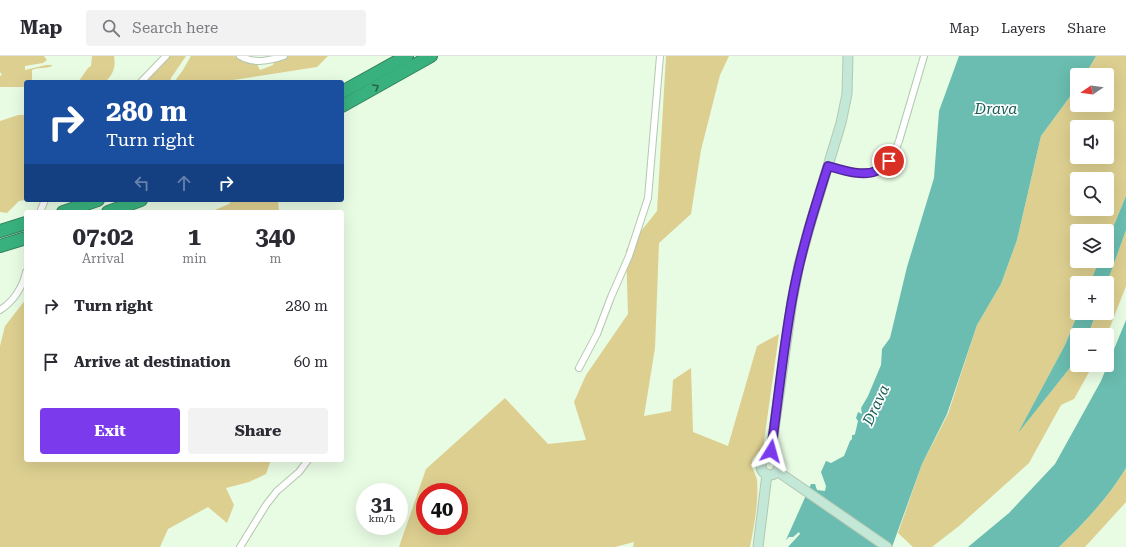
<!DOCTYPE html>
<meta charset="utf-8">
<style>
:root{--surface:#fff;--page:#f2f2f3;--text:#2b2b33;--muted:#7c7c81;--line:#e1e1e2;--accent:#7c3aed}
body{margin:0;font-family:"Roboto Serif",serif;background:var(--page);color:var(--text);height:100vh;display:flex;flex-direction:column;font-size:15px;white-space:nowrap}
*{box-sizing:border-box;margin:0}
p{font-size:13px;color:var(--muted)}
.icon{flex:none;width:22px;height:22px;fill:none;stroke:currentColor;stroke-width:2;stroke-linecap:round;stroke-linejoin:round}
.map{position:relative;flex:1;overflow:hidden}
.panel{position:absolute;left:24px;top:154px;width:320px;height:252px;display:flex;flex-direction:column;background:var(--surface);border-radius:4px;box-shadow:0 4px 16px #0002}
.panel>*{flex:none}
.hud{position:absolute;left:24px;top:24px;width:320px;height:122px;border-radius:4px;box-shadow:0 4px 16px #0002;background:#1a4fa0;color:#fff;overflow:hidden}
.needle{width:26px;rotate:257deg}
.controls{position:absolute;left:1070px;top:12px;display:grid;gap:8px}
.controls a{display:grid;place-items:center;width:44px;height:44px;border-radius:4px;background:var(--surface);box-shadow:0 4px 16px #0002;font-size:20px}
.speed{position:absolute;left:356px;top:427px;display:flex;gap:8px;font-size:20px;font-weight:700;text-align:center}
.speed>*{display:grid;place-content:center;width:52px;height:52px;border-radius:50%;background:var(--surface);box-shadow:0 4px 16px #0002;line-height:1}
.speed small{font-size:10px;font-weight:400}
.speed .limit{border:6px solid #d22;background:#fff;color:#111}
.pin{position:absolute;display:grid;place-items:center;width:34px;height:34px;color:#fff;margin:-17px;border:2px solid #fff;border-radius:50%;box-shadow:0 1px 4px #0007}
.me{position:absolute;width:44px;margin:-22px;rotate:8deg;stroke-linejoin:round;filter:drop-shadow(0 0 3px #0008)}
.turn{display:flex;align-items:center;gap:14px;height:84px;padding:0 16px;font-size:18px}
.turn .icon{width:52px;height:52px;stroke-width:2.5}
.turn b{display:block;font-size:28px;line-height:34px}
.lanes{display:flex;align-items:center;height:38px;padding:0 16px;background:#0003;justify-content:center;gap:20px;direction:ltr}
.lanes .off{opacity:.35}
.eta{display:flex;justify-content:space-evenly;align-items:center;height:68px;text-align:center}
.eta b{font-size:24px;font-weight:700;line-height:28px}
.cta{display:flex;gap:8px;margin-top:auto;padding:8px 16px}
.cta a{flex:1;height:46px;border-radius:4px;background:var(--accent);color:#fff;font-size:16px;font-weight:700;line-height:46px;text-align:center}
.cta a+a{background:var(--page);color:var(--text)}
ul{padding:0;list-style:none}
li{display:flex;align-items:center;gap:12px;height:56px;padding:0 16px}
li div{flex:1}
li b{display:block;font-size:15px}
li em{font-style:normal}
header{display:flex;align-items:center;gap:24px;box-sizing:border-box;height:56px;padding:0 20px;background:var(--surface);border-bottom:1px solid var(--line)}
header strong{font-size:19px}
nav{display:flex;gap:22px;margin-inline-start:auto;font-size:14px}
.search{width:280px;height:36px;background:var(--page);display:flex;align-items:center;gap:10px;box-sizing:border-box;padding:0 14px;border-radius:4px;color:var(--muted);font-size:15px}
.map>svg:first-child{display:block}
.green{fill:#ddcf90;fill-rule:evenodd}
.water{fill:#6abdb0}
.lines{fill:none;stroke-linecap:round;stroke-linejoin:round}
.street-casing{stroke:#b4c7b0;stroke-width:8}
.secondary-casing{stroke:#b4c7b0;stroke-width:11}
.highway-casing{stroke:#32825e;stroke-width:14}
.street{stroke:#fff;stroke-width:6}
.secondary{stroke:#c4e8d8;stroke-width:9}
.highway{stroke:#39b17e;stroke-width:12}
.oneway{stroke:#2c6147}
.route-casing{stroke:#51269a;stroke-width:10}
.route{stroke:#7c3aed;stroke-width:7}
.labels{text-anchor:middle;stroke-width:3.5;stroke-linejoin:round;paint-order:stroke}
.water-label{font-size:15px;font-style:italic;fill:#195e55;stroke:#fff}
</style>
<header>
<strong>Map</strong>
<div class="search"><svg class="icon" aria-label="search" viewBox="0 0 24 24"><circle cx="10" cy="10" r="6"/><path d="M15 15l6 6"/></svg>Search here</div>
<nav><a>Map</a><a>Layers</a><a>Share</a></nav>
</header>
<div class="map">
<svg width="1126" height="491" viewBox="0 0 1126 491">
<rect width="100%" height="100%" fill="#e8fbe3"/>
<!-- green -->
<g class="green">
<path d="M0,0h44l3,4 -4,3 -18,3v4l21,-5h6v1c-6,3 -14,1 -20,4v12h-6v10v-5h-26v-11l2,-1 -2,-3z"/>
<path d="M92,0h22c2,11 -1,19 -9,26h-25l-1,-1 9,-13 3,-2z"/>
<path d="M169,0h17l-15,22 -1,4h-25z"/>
<path d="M191,0h44l10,6 12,2 3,6 13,-5 1,-3 14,-6h40l-11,11 -97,15h-46l9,-12z"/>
<path d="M666,0h63l-9,19 -19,75 -10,64 -32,29 -4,105 -11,68 27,-5 2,-31 18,-12 2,64 35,14 29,-100 22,-12 -16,114c-4,4 -10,8 -11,14 -1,7 4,12 5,18 2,21 -3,46 -7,67h-117l1,-5 -19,5h-216l27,-78 79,-71 43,46 38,-4 -12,-38 12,-27 42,-61 -2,-64 31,-39zM425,436h34v34h-34z"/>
<path d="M1096,0h30v140l-19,46v-11h-30v30h22l-9,22h-13v30h1l-13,32 -45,85 57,-71v6h16l-19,34 -13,6 -32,58 -70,63 -27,21h-19l-15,-14 24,-69 26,-50 29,-89 24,-41 16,-44 24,-104 36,-49v18h30v-30h-22zM1077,71h30v30h-30zM1077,123h30v30h-30z"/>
<path d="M18,59h8v85l-7,1 -12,12 -7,-1v-91z"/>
<path d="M232,144h46l1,12h-69l19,-8z"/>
<path d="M1126,174v56l-19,49h-19l8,-22h11v-30z"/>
<path d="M26,243v161h245l-5,14 -17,8 -23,6 8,17 -7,18 -19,-16 -40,22 -8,18h-160v-201l5,-20z"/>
<path d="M1126,412v34l-41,45h-26c25,-24 49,-49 67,-79z"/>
</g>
<!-- water -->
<g class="water">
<path d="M959,0h137l-11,19h-8v12l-36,49 -24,104 -16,44 -24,41 -30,89 -25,50 -30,83h-104l12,-13 -1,-2 -6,5h-4l-3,3 25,-56h4l2,6 8,1 1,-5 -5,-14 5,-11 5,2 13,-7 6,-15 2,-2v-4h2l1,-1 3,-13 -2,-3 2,-6 4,2 -1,-6 7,-12 13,-31 1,-16 8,-11 17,-71 27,-89 5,-67z"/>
<path d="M1126,140v34l-19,53h-17l9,-22h8v-19z"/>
<path d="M1078,257h18l-8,22h-11v24l-59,74 47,-88z"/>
<path d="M1126,264v148c-18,30 -42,55 -67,79h-91l41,-34 46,-49 46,-83z"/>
</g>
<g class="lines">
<defs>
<g id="street">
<path d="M240,0c14,8 29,5 44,0"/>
<path d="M141,26l25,-26"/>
<path d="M828,110c20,6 47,13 62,-5 4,-6 6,-13 9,-20l25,-85"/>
<path d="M40,156l5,-12"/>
<path d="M0,254c13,-8 23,-23 26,-38"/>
<path d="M579,312l18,-34 14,-37 18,-41 19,-58 12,-142"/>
<path d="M240,491l26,-42 11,-14 22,-19 9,-12"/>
</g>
<g id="secondary">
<path d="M769,401l2,-6 21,-150 7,-36 10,-37 32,-105 6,-29 1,-38"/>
<circle cx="770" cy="410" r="9"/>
<path d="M777,415l110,76"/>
<path d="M758,491l9,-73"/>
</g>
<g id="highway">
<path d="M342,36l65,-36"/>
<path d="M342,50l89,-50"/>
<path d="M63,156l35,-12"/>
<path d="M108,156l33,-12"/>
<path d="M0,175l26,-8"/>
<path d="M0,190l26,-8"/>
</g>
</defs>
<!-- street casing -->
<use href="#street" class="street-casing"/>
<!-- secondary casing -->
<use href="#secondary" class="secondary-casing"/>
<!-- highway casing -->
<use href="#highway" class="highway-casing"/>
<!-- street -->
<use href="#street" class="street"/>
<!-- secondary -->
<use href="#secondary" class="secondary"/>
<!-- highway -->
<use href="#highway" class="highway"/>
</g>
<!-- one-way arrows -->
<defs><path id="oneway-chevron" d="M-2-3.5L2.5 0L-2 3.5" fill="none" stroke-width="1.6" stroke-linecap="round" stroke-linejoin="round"/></defs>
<use class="oneway" href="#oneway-chevron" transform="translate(376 31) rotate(-30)"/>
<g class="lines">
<defs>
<path id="route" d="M771,395c7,-50 12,-101 21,-151 8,-46 22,-90 36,-134 14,4 35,11 48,5 5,-2 9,-6 13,-10"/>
</defs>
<!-- route casing -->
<use href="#route" class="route-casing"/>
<!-- route -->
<use href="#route" class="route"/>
</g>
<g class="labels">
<!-- water labels -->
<g class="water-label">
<text x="996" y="58">Drava</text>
<text transform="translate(876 349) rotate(-65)" y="5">Drava</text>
</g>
</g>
</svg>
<div class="controls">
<a><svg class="needle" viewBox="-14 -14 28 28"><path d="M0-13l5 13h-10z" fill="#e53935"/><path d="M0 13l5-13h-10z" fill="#7c7c81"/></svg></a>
<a><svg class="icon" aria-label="sound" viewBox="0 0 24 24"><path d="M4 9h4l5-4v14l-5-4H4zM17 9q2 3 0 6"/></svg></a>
<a><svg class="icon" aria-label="search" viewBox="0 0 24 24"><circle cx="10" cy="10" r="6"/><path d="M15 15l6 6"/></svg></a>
<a><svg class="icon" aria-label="layers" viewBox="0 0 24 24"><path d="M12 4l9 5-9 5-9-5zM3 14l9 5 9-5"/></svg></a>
<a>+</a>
<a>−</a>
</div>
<div class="speed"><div>31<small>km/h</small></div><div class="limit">40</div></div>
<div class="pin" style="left:889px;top:105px;background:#d93025"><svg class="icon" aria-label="arrive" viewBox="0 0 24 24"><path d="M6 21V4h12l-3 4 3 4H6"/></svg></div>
<svg class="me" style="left:771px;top:395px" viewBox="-20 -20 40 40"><path d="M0-17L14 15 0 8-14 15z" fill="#7c3aed" stroke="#fff" stroke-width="4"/></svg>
<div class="hud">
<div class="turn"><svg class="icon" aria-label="right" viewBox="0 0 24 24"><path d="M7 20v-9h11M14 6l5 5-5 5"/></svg><div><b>280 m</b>Turn right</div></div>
<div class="lanes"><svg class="icon off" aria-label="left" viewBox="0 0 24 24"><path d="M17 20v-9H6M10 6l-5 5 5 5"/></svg><svg class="icon off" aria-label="ahead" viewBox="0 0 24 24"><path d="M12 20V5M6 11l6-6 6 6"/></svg><svg class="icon" aria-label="right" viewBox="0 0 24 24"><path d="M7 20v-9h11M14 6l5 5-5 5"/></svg></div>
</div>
<section class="panel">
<div class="eta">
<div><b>07:02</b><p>Arrival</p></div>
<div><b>1</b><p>min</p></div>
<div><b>340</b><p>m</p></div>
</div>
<ul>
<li><svg class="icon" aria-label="right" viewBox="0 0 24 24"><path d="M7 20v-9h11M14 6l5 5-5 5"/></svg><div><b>Turn right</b></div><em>280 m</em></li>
<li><svg class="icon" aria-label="arrive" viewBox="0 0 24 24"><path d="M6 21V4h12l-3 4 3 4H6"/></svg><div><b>Arrive at destination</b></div><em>60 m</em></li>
</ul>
<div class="cta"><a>Exit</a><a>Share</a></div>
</section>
</div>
